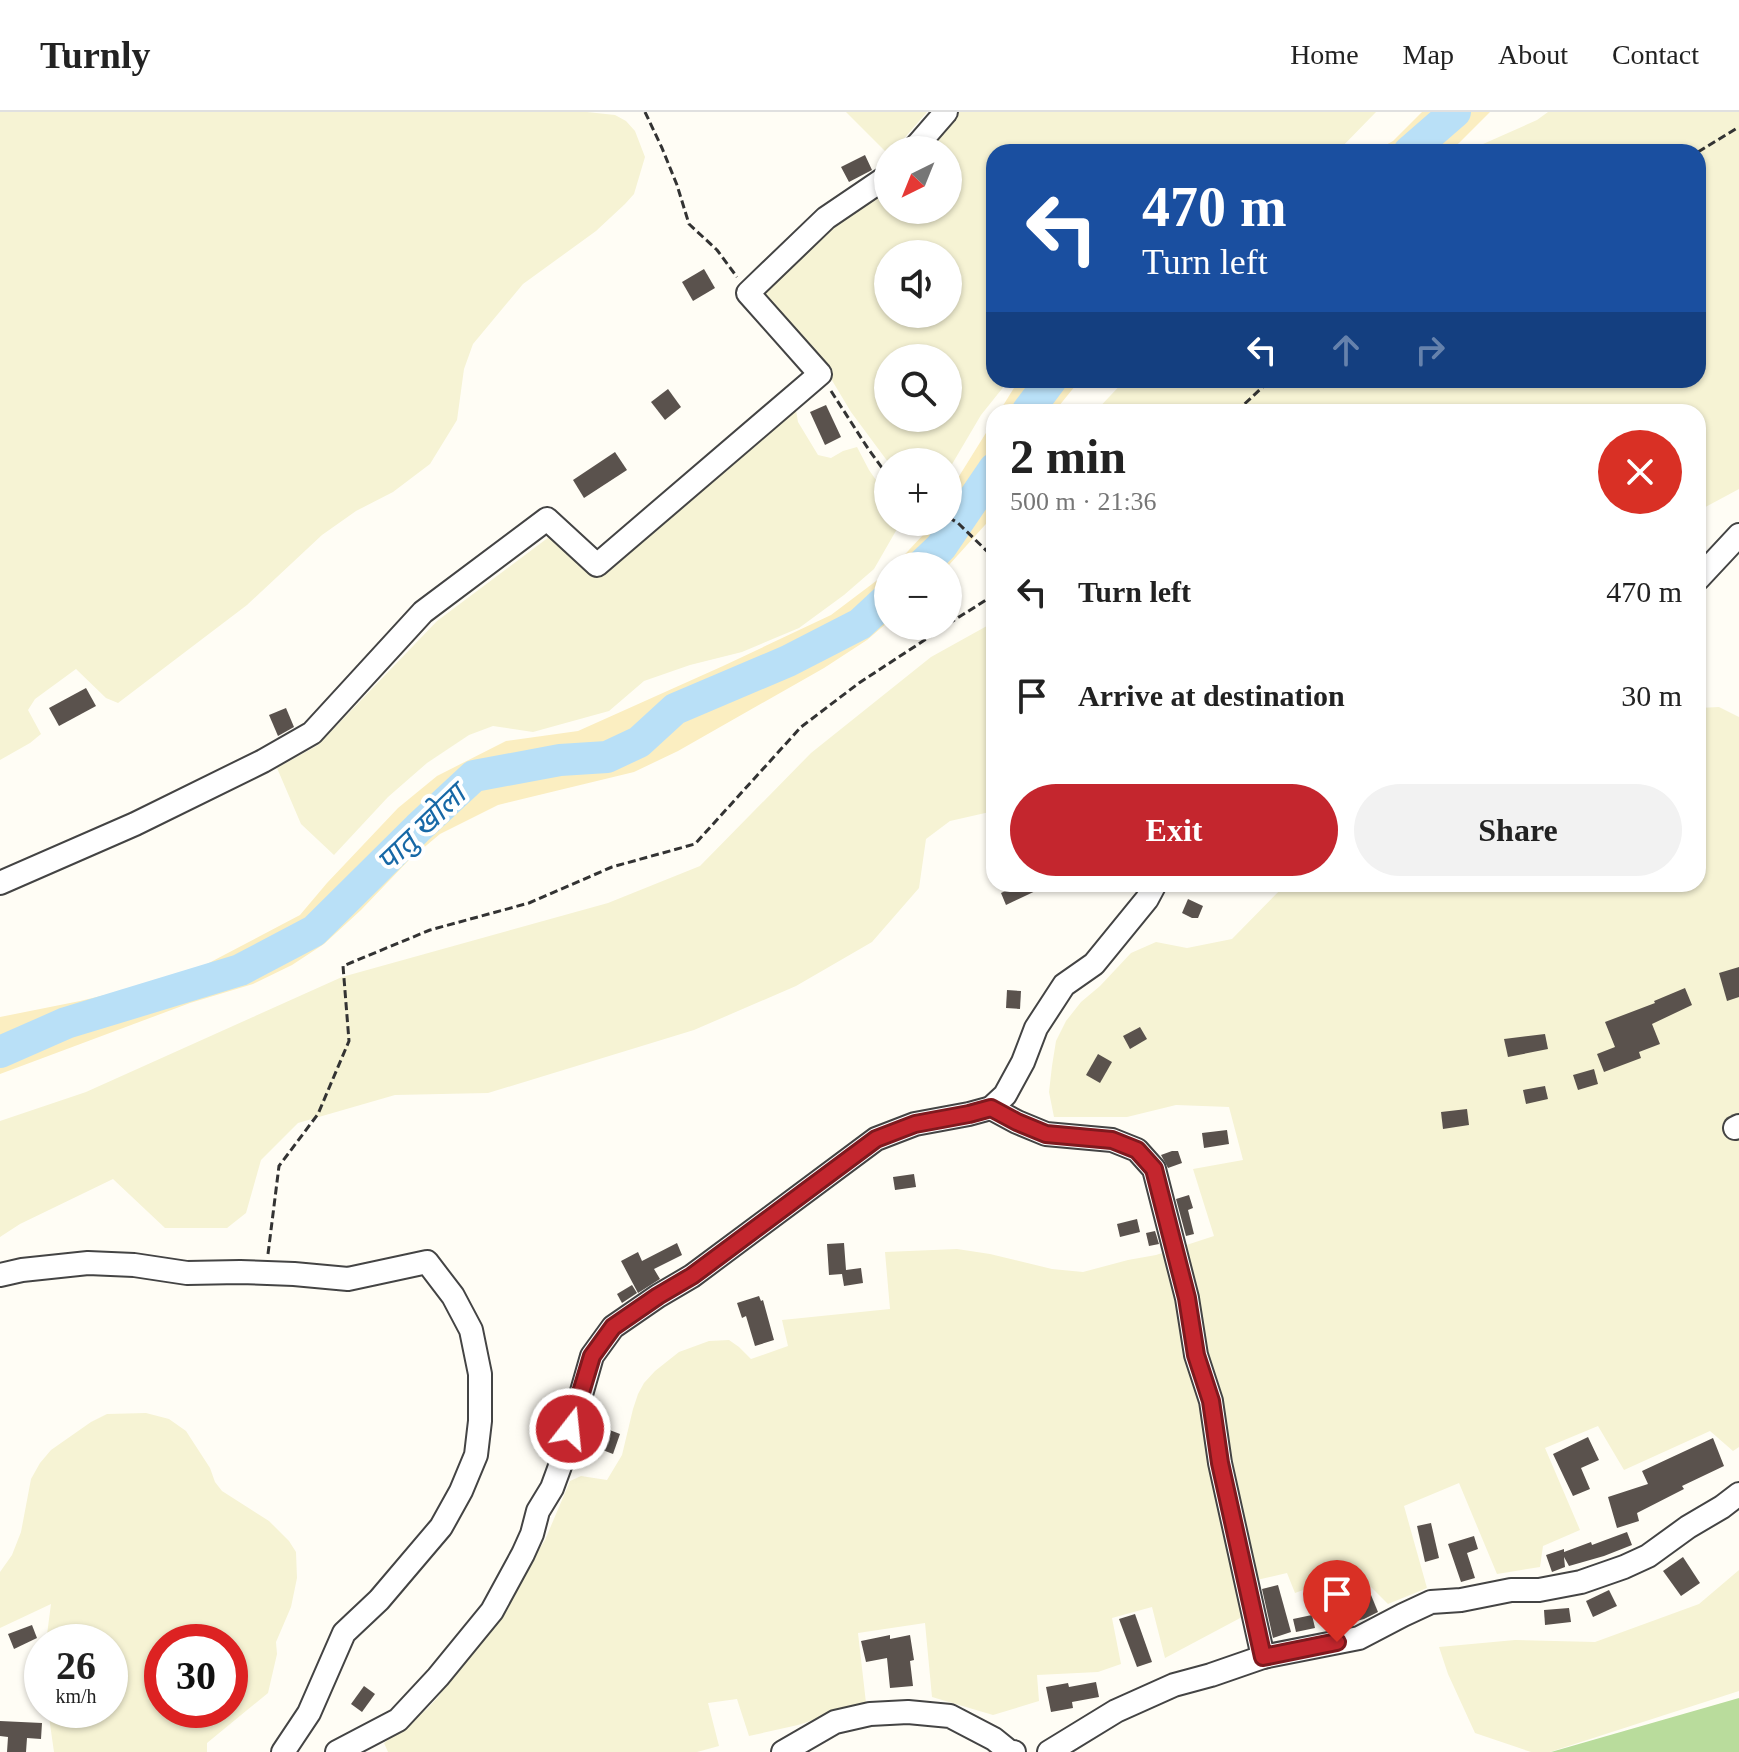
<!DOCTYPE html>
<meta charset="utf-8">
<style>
:root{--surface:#fff;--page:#f2f2f2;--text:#222;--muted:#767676;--line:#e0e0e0;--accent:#c4262e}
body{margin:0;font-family:"Times New Roman","Noto Sans Devanagari",serif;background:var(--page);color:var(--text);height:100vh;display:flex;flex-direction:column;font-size:30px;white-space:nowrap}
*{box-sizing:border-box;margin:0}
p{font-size:26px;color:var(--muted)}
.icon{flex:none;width:44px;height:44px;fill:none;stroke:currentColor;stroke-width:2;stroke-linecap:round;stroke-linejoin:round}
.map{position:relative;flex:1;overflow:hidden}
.side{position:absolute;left:986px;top:292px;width:720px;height:488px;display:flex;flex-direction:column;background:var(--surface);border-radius:24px;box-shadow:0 2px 6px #0004}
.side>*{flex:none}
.hud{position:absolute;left:986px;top:32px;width:720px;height:244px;border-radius:24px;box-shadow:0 2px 6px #0004;background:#1a4fa0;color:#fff;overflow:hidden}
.needle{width:52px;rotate:223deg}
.buttons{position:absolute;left:874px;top:24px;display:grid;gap:16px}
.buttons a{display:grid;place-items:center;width:88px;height:88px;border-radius:50%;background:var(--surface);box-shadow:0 2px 6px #0004;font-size:40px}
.speed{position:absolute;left:24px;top:1512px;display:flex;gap:16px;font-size:40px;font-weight:700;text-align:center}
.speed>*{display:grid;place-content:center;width:104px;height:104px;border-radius:50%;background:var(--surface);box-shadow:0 2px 6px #0004;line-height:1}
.speed small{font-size:20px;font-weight:400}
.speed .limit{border:12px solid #d22;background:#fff;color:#111}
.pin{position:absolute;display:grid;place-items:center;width:68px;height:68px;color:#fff;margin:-82px -34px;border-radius:50% 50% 50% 0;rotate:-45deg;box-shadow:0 0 8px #0007}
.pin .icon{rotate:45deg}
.me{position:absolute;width:88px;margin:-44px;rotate:16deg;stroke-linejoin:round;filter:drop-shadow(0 0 6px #0008)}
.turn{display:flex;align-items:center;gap:28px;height:168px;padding:0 24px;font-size:36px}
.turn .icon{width:104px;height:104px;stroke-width:2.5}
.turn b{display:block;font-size:56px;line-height:68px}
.lanes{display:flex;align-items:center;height:76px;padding:0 24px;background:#0003;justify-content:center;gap:40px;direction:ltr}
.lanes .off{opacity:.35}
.round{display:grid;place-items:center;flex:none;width:84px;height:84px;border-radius:42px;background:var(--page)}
.summary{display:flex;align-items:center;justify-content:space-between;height:136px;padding:0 24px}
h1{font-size:48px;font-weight:600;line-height:60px}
.cta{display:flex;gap:16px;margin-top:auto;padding:16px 24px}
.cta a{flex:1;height:92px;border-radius:48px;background:var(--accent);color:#fff;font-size:32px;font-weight:600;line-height:92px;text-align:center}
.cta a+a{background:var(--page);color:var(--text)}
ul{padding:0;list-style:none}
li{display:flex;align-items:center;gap:24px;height:104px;padding:0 24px}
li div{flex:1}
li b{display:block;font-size:30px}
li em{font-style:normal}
header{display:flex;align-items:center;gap:48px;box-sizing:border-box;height:112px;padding:0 40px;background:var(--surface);border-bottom:2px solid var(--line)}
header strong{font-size:38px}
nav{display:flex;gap:44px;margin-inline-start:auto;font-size:28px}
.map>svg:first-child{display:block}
.farmland{fill:#f6f3d4;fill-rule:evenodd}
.forest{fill:#b9dc9c}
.sand{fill:#fbeec1}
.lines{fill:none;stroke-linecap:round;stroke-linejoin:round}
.river{stroke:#b9e0f7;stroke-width:32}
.building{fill:#5a524d}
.minor-casing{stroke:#444;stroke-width:26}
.path{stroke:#333;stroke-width:3;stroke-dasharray:8 4;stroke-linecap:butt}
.minor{stroke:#fff;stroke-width:22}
.route-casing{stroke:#7f191e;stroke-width:20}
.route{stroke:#c4262e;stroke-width:14}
.labels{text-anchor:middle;stroke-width:8;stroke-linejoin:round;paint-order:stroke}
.water-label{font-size:30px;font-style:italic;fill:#1768a6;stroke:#fff}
</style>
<header>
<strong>Turnly</strong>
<nav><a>Home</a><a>Map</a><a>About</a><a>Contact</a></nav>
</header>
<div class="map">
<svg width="1739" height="1640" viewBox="0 0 1739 1640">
<rect width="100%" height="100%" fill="#fffdf5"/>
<!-- farmland -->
<g class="farmland">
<path d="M0,0h587l28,3 11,6 9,10 10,26 -11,37 -9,10 -29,27 -73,53 -50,60 -9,25 -7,51 -27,44 -37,28 -37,19 -34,24 -75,70 -129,98 -12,-5 -30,-29 -41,30 -7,11 13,24 -11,9 -30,17z"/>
<path d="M846,0h81l-33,38h-6v4z"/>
<path d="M951,0h425l-39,40h-343v228h15l-28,35 -33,56v-9h-60l-37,-50 -30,-50 -60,-70 67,-70 60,-41v29h60v-60h-29zM888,142h60v60h-60zM888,246h60v60h-60z"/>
<path d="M1548,0h191v377l-41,22v-99h-603l30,-32h573v-228h-233l72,-32z"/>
<path d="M796,298l2,12 20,33 13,3 12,-7 14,-4 12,23 7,10 12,8v34h13l-27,47 -30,26 -45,33 -57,24 -52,13 -46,16 -35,30 -76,21 -40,-6 -24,9 -42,28 -39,34 -54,58 -33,-31 -24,-56 41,-23 119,-124 112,-84 46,38z"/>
<path d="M994,510v189l-44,10 -24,18 -7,49 -47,54 -76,44 -102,44 -206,63 -93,2 -97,28 -37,37 -15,53 -19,15h-62l-52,-49 -93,45 -20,13v-116l86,-29 256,-115 266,-74 92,-37 111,-113 120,-96z"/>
<path d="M1719,595l20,10v730l-6,4 -23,-20 -86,39 -26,-44 -53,22 35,82 -37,16 -3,21 -43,7 -38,-91 -55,23 23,82 -39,16 -33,-33 -60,22 -8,-20 -48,11 5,32 -79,42 -13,-51 -40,11 9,46 -23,8 -61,3 2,26 -46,14 -61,-18 -7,-74 -67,10 8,70 -68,22 -49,11 -12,-37 -29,4 11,43 -22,6h-309l-4,-9 43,-34 11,-12 84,-121 23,-36 25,-59 11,-5 26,4 15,-25 11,-46 5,-15 6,-11 11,-12 24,-19 30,-11 20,-1 10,7 12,12 37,-13 -6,-26 108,-11 -5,-57 72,-3 33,5 62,15 31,3 45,-12 28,-5 58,-19 -21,-67 50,-9 -14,-53 -53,-2 -49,12h-73l-5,-25 3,-26 4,-25 10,-20 15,-19 19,-16 31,-33 25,-11 31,6 45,-9 54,-55h412v-176z"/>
<path d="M146,1301l23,6 17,12 24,37 5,14 7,9 47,30 20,20 7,11 1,26 -6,29 -15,35 1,12 -9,39 -61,50v9h-153l-6,-42h62v-68h-64l5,-38 -51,24v-56l12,-17 9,-23 10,-53 9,-16 11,-13 40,-28 16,-8zM230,1530v68h-68v-68z"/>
<path d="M1739,1458v121l-189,61h-19l-56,-19 -27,-59 -9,-27 76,-7 80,2 104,-38z"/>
</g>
<!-- forest -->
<path class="forest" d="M1739,1586v54h-188z"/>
<!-- sand -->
<g class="sand">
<path d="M1422,0h68l-31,31 -13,9h-73l20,-11z"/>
<path d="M1019,268h61l-26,32h-55z"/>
<path d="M994,308v95l-46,51h-54l29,-31 8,-13h17v-28z"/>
<path d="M888,460v50l-21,18 -43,28 -146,83 -44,21 -136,33 -58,29 -31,26 -48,50 -37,34 -32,21 -39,19 -63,19 -190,71v-57l80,-16 104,-25 116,-61 27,-32 71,-75 39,-32 69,-35 72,-10 145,-65 108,-51z"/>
</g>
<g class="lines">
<!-- river -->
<g class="river">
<path d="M1409,40l46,-40"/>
<path d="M1027,300l24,-32"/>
<path d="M921,454l20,-19 53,-78"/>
<path d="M0,940l66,-29 174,-53 74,-39 104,-103 56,-52 86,-16 47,-3 32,-15 36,-33 113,-48 72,-37 28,-26"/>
</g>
</g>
<!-- building -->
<g class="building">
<path d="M865,43l7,15 -23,12 -8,-15z"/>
<path d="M704,157l11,19 -22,13 -11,-19z"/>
<path d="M668,277l13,18 -16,13 -14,-18z"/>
<path d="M826,293l15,32 -16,8 -15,-33z"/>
<path d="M615,340l12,18 -43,28 -11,-18z"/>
<path d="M86,576l10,18 -37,20 -10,-18z"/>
<path d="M286,596l8,19 -16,9 -9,-21z"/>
<path d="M1020,772h22l2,3 -38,18 -5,-12z"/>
<path d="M1188,787l15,7 -5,12h-6l-10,-5z"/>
<path d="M1739,855v30l-12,4 -8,-28z"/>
<path d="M1685,876l7,17 -40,19 8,20 -21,8 2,6 -37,14 -7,-18 18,-7 -10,-25 50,-19 -1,-2z"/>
<path d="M1007,878l14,1 -1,18 -14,-1z"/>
<path d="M1140,915l7,12 -17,10 -7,-13z"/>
<path d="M1545,922l3,15 -40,8 -4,-18z"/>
<path d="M1098,942l14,8 -12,21 -14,-8z"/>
<path d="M1594,957l4,15 -20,6 -5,-15z"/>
<path d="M1545,974l3,13 -22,5 -3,-14z"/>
<path d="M1467,997l2,16 -26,4 -2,-17z"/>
<path d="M1227,1018l2,14 -25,4 -2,-15z"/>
<path d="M1172,1039h6l4,12 -14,5 -7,-13z"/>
<path d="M914,1062l2,13 -21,3 -2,-13z"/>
<path d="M1189,1083l4,13 -5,2 6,24 -8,2 -10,-37z"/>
<path d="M1137,1107l3,13 -20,5 -3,-13z"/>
<path d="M1155,1119l4,13 -10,2 -3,-13z"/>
<path d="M677,1131l5,12 -28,14 6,10 -22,14 -17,-32 17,-9 4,9z"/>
<path d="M844,1131l2,27 15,-2 2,15 -19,3 -2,-12 -13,1 -2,-31z"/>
<path d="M632,1173l5,8 -15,10 -5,-9z"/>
<path d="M759,1184l2,5 2,-1 11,40 -19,6 -9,-30 -4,2 -5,-15z"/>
<path d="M607,1317l13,5 -7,20 -13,-5z"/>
<path d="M1588,1325l11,23 -18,8 9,21 -17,7 -20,-42z"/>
<path d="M1713,1326l11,28 -42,20 2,3 -47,24 2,8 -22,7 -9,-31 40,-13 -6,-13z"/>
<path d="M1431,1411l8,35 -14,4 -8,-36z"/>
<path d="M1627,1420l5,13 -28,11 -35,10 -5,-9 1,10 -13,5 -6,-17 18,-6v3l27,-10 1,3z"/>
<path d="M1474,1424l4,13 -11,4 8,25 -14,4 -13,-38z"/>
<path d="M1683,1445l17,26 -19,13 -18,-25z"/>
<path d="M1278,1473l13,47 -18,6 -11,-49z"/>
<path d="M1609,1478l8,16 -24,11 -7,-16z"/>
<path d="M1371,1483l7,17 -14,7 -18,5 -5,-18z"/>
<path d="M1569,1496l2,14 -26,3 -1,-15z"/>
<path d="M1135,1502l17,48 -15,5 -18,-48z"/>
<path d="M1312,1503l3,13 -19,4 -3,-13z"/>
<path d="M32,1513l5,13 -23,11 -6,-15z"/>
<path d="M890,1523v4l20,-4 4,25 -4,1 3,25 -23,2 -3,-30 -21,4 -5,-21z"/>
<path d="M1096,1570l3,15 -27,5 1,6 -22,4 -5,-25 22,-4 1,4z"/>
<path d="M364,1574l11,8 -13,18 -11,-8z"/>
<path d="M0,1609l42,2 -1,16 -14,-1 -1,14h-19l1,-15 -8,-1z"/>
</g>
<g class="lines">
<defs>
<g id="minor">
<path d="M913,38l33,-38"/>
<path d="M1698,467l41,-44"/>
<path d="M0,771l135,-59 128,-63 49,-28 111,-121 124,-93 50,46 223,-191 -72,-81 78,-75 62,-42"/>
<path d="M991,996l26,14 29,12 66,6 25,10 17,19 33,129 9,57 15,46 9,62 43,194"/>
<path d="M1735,1016l4,-2"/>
<path d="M0,1163l22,-5 66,-7 46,2 53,8 53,-1 54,2 54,5 79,-17 26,34 18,34 9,44v47l-4,34 -15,36 -20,36 -62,73 -35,33 -35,80 -26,39"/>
<path d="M337,1640l61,-32 40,-43 54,-66 31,-57 9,-20 6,-23 14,-23 11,-30 29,-102 21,-29 45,-31 34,-20 184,-137 39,-15 54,-10 22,-6 14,-13 18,-33 13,-34 28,-43 30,-21 53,-65 8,-15"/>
<path d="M783,1640l52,-30 35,-8 38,-2 42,4 44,23 16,13h4"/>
<path d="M1049,1640l67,-41 58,-26 37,-10 52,-18 96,-19 44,-23 28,-13 30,-2 50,-10h28l42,-8 43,-15 24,-11 40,-29 34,-20 17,-13"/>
</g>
</defs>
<!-- minor casing -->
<use href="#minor" class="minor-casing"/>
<!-- path -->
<g class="path">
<path d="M645,0l17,36 15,37 12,39 28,26 20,27"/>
<path d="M1698,40l41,-25"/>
<path d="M831,279l38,59 19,26"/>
<path d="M1236,300l34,-32"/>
<path d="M948,405l10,6 36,35"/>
<path d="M948,512l46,-29"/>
<path d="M268,1142l11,-88 39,-52 31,-73 -6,-75 87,-36 99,-27 83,-36 83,-23 106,-117 58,-44 87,-57"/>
</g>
<!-- minor -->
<use href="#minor" class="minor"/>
</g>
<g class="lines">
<defs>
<path id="route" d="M570,1317l22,-73 21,-29 45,-31 34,-20 184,-137 39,-15 54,-10 22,-6 26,14 29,12 66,6 25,10 17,19 33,129 9,57 15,46 9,62 43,194 74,-15"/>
</defs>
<!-- route casing -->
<use href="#route" class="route-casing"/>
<!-- route -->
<use href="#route" class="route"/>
</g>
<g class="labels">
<!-- water labels -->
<g class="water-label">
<text transform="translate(421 716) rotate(-44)" y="10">पातु खोला</text>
</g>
</g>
</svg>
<div class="buttons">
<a><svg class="needle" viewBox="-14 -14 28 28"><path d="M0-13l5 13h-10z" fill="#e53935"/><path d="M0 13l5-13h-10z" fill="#767676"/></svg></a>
<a><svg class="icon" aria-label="sound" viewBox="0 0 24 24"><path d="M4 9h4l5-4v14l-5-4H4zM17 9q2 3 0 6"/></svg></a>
<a><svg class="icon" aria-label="search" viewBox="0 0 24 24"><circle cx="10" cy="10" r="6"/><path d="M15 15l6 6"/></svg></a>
<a>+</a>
<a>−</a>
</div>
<div class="speed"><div>26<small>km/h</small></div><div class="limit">30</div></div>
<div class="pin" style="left:1337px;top:1530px;background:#d93025"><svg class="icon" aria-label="arrive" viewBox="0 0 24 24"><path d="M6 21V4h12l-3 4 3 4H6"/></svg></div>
<svg class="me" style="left:570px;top:1317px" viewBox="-20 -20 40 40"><circle r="17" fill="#c4262e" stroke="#fff" stroke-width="3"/><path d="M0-11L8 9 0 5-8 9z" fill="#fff"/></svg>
<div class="hud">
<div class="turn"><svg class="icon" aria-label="left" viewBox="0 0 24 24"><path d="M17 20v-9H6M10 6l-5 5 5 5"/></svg><div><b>470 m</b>Turn left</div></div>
<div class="lanes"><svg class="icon" aria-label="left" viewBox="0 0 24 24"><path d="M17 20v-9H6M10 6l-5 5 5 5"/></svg><svg class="icon off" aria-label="ahead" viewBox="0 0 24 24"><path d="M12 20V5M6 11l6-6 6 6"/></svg><svg class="icon off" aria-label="right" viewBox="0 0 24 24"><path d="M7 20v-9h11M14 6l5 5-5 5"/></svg></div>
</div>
<section class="side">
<div class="summary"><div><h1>2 min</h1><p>500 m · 21:36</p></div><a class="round" style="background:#d93025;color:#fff"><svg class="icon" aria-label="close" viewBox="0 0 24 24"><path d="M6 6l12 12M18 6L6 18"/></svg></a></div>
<ul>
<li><svg class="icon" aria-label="left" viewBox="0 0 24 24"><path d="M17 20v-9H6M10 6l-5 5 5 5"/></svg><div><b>Turn left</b></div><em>470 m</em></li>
<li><svg class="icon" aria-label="arrive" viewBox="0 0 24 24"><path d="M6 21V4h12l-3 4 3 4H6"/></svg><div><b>Arrive at destination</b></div><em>30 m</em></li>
</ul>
<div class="cta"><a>Exit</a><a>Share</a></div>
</section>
</div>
